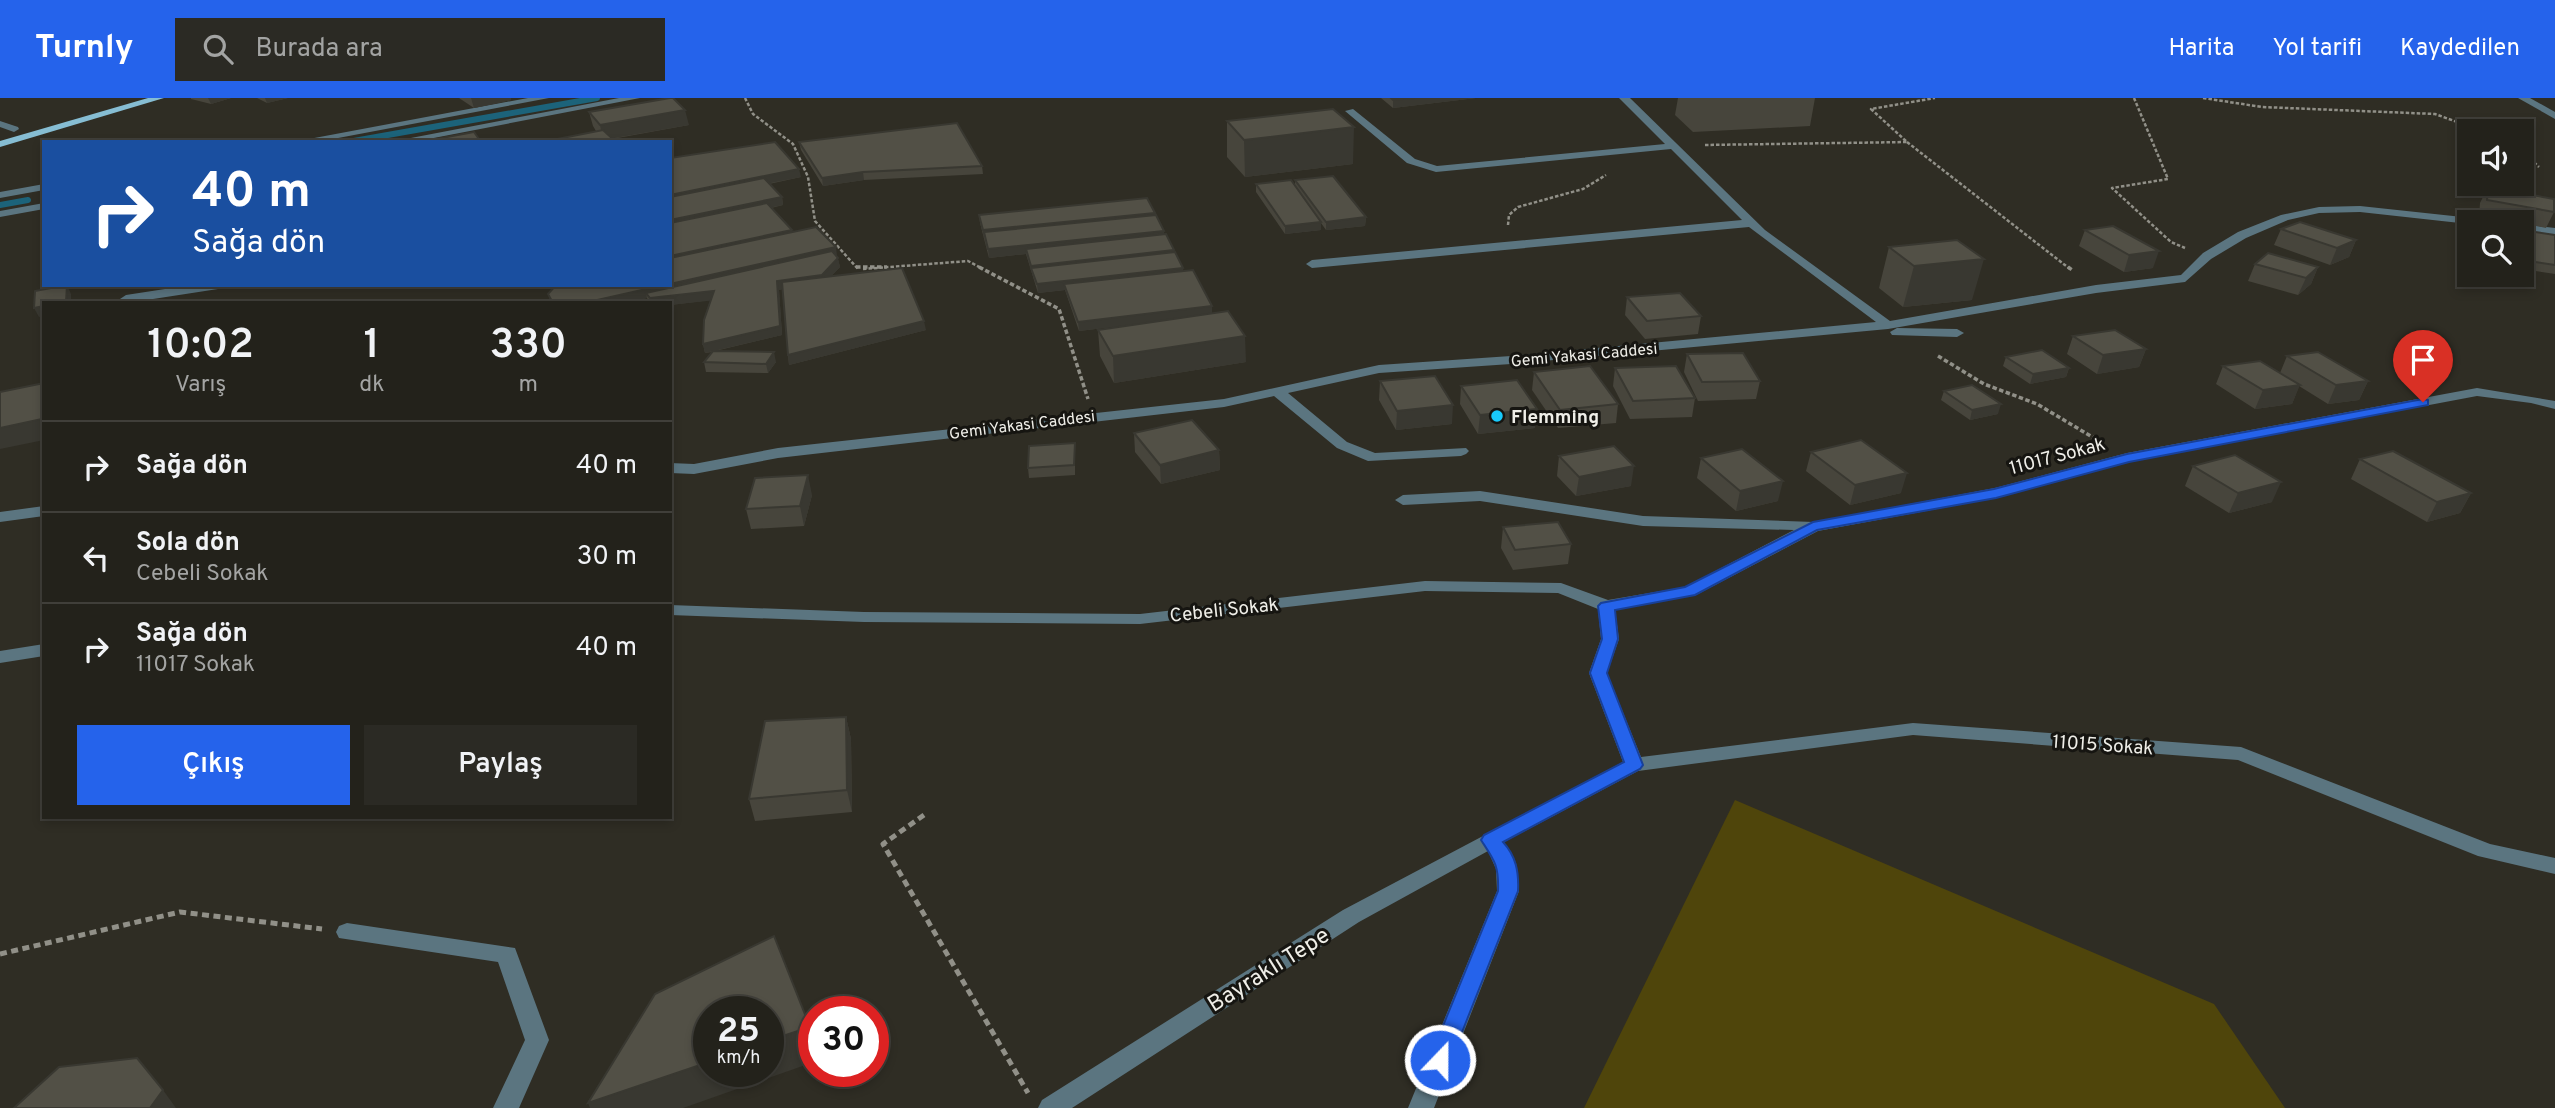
<!DOCTYPE html>
<html lang="tr">
<meta charset="utf-8">
<style>
:root{--surface:#23221b;--page:#2b2a24;--text:#f1f3f6;--muted:#a3a4a3;--line:#403f3a;--accent:#2563eb}
body{margin:0;font-family:Overpass,sans-serif;background:var(--page);color:var(--text);height:100vh;display:flex;flex-direction:column;font-size:26px;white-space:nowrap}
*{box-sizing:border-box;margin:0}
p{font-size:23px;color:var(--muted)}
.icon{flex:none;width:38px;height:38px;fill:none;stroke:currentColor;stroke-width:2;stroke-linecap:round;stroke-linejoin:round}
.map{position:relative;flex:1;overflow:hidden}
.side{position:absolute;left:42px;top:203px;width:630px;height:518px;display:flex;flex-direction:column;background:var(--surface);border-radius:0px;box-shadow:0 4px 10px #0003,0 0 0 2px var(--line)}
.side>*{flex:none}
.banner{position:absolute;left:42px;top:42px;width:630px;height:147px;border-radius:0px;box-shadow:0 4px 10px #0003,0 0 0 2px var(--line);background:#1a4fa0;color:#fff;overflow:hidden}
.fabs{position:absolute;left:2457px;top:21px;display:grid;gap:14px}
.fabs a{display:grid;place-items:center;width:77px;height:77px;border-radius:0px;background:var(--surface);box-shadow:0 4px 10px #0003,0 0 0 2px var(--line);font-size:35px}
.speed{position:absolute;left:693px;top:898px;display:flex;gap:14px;font-size:35px;font-weight:700;text-align:center}
.speed>*{display:grid;place-content:center;width:91px;height:91px;border-radius:50%;background:var(--surface);box-shadow:0 4px 10px #0003,0 0 0 2px var(--line);line-height:1}
.speed small{font-size:18px;font-weight:400}
.speed .limit{border:10px solid #d22;background:#fff;color:#111}
.pin{position:absolute;display:grid;place-items:center;width:60px;height:60px;color:#fff;margin:-72px -30px;border-radius:50% 50% 50% 0;rotate:-45deg;box-shadow:0 0 7px #0007}
.pin .icon{rotate:45deg}
.me{position:absolute;width:77px;margin:-38px;rotate:22deg;stroke-linejoin:round;filter:drop-shadow(0 0 5px #0008)}
.turn{display:flex;align-items:center;gap:24px;height:147px;padding:0 35px;font-size:32px}
.turn .icon{width:91px;height:91px;stroke-width:2.5}
.turn b{display:block;font-size:49px;line-height:60px}
.eta{display:flex;justify-content:space-evenly;align-items:center;height:119px;text-align:center}
.eta b{font-size:42px;font-weight:600;line-height:49px}
.primary-button{display:flex;gap:14px;margin-top:auto;padding:14px 35px}
.primary-button a{flex:1;height:80px;border-radius:0px;background:var(--accent);color:#fff;font-size:28px;font-weight:600;line-height:80px;text-align:center}
.primary-button a+a{background:var(--page);color:var(--text)}
ul{padding:0;list-style:none}
li{display:flex;align-items:center;gap:21px;height:91px;padding:0 35px;border-top:2px solid var(--line)}
li div{flex:1}
li b{display:block;font-size:26px}
li em{font-style:normal}
header{display:flex;align-items:center;gap:42px;box-sizing:border-box;height:98px;padding:0 35px;background:var(--accent);color:#fff}
header strong{font-size:33px}
nav{display:flex;gap:38px;margin-inline-start:auto;font-size:24px}
.search{width:490px;height:63px;background:var(--page);display:flex;align-items:center;gap:18px;box-sizing:border-box;padding:0 24px;border-radius:0px;color:var(--muted);font-size:26px}
.map>svg:first-child{display:block}
.green{fill:#4f450b}
.lines{fill:none;stroke-linecap:round;stroke-linejoin:round}
.stream{stroke:#1c637a;stroke-width:6}
.path-far2{stroke:#919088;stroke-width:2.5;stroke-dasharray:3.5 2;stroke-linecap:butt}
.path-far1{stroke:#919088;stroke-width:3.5;stroke-dasharray:4.5 2.5;stroke-linecap:butt}
.path{stroke:#919088;stroke-width:5;stroke-dasharray:7 4.5;stroke-linecap:butt}
.minor{fill:#5b7580;fill-rule:evenodd}
.major{fill:#86bdd3;fill-rule:evenodd}
.wall{fill:#47453c}
.shaded-wall{fill:#393831}
.building{fill:#525046;stroke:#393831;stroke-width:2}
.route{fill:#2563eb;stroke:#184099;stroke-width:2}
.poi-dot{fill:#18cafc;stroke:#161511;stroke-width:2.5}
.labels{text-anchor:middle;stroke-width:6;stroke-linejoin:round;paint-order:stroke}
.far-street-label{font-size:16px;fill:#efeee8;stroke:#161511}
.poi-label{font-size:19px;font-weight:bold;fill:#efeee8;stroke:#161511;text-anchor:start}
.street-label{font-size:19px;fill:#efeee8;stroke:#161511}
.near-street-label{font-size:23px;fill:#efeee8;stroke:#161511}
</style>
<header>
<strong>Turnly</strong>
<div class="search"><svg class="icon" aria-label="search" viewBox="0 0 24 24"><circle cx="10" cy="10" r="6"/><path d="M15 15l6 6"/></svg>Burada ara</div>
<nav><a>Harita</a><a>Yol tarifi</a><a>Kaydedilen</a></nav>
</header>
<div class="map">
<svg width="2555" height="1010" viewBox="0 0 2555 1010">
<rect width="100%" height="100%" fill="#2f2d24"/>
<!-- green -->
<path class="green" d="M1735,702l479,204 71,104h-701z"/>
<g class="lines">
<!-- stream -->
<g class="stream">
<path d="M348,44l249,-44"/>
<path d="M0,107l28,-5"/>
</g>
<!-- path-far2 -->
<g class="path-far2">
<path d="M745,0l8,16 40,30 15,33 7,44 43,48"/>
<path d="M2134,0l34,81 -56,9 59,54 14,6"/>
<path d="M2203,0l59,9 173,7 47,17"/>
<path d="M1907,44l163,127"/>
<path d="M1705,47l202,-3 -36,-33 64,-11"/>
<path d="M2522,53l17,16"/>
<path d="M1508,127l1,-10 9,-8 65,-18 23,-14"/>
<path d="M863,171l105,-8 15,8"/>
</g>
<!-- path-far1 -->
<g class="path-far1">
<path d="M856,169h31"/>
<path d="M979,169l80,42 29,90"/>
<path d="M2068,169l4,3"/>
<path d="M1938,258l46,28 53,20 62,37"/>
</g>
<!-- path -->
<g class="path">
<path d="M924,717l-41,29 145,249"/>
<path d="M0,856l180,-42 142,17"/>
</g>
<!-- minor -->
<g class="minor">
<path d="M528,0h21l-232,44h-24z"/>
<path d="M619,0h21l-227,44h-23z"/>
<path d="M1619,0h11l135,132 125,91 206,-36 85,-10 22,-22 35,-21 43,-17 38,-8 41,-1 121,13 6,3 -18,2 -109,-12 -41,1 -31,7 -42,18 -35,21 -26,23 -89,11 -208,36 -377,35 -132,9 -91,20 59,49 28,11 91,-5 3,3 -3,3 -5,2 -93,5 -31,-13 -63,-52 -50,11 -446,51 -84,16 -24,-1v-10l24,1 84,-16 446,-49 155,-34 132,-9 365,-34 -127,-95 -437,41 -6,-4 6,-4 430,-40 -71,-71 -235,23 -29,-9 -62,-52 8,-2 62,50 22,7 228,-22z"/>
<path d="M2518,0h12l25,14v7z"/>
<path d="M0,23l18,6 1,2 -5,3 -14,-5z"/>
<path d="M44,86v6l-44,8v-6z"/>
<path d="M44,105v6l-44,8v-6z"/>
<path d="M2522,126l33,4v8l-33,-5z"/>
<path d="M191,187h33l-6,4 -91,14 -7,-4 6,-4z"/>
<path d="M1897,230l60,1 7,4 -7,4 -65,-2 -2,-3z"/>
<path d="M2477,290l78,13v8l-24,-6 -54,-7 -349,66 -132,36 -178,33 -122,64 -81,15 4,29 -12,34 34,84 272,-34 328,24 249,97 65,14v16l-77,-18 -240,-96 -325,-25 -275,36 -134,71 12,21 3,28 -85,217h-26l89,-217 -1,-22 -8,-18 -129,71 -287,186h-34l4,-8 301,-190 280,-148 -34,-89 12,-34 -3,-30 -40,-16 -133,-2 -285,33 -276,-2 -194,-7v-10l194,7 276,2 285,-33 136,2 47,17 77,-13 109,-57 -151,-4 -163,-25 -77,4 -8,-5 8,-5 77,-4 163,25 171,6 181,-34 132,-35z"/>
<path d="M44,408v10l-44,6v-10z"/>
<path d="M44,546v12l-44,7v-12z"/>
<path d="M347,825l168,25 34,92 -30,68h-26l32,-68 -27,-78 -159,-24 -3,-6 3,-6z"/>
</g>
<!-- major -->
<path class="major" d="M148,0h16l-164,49v-6z"/>
</g>
<!-- wall -->
<g class="wall">
<path d="M191,0h40l-20,6 -20,-5z"/>
<path d="M257,0h31l-21,5z"/>
<path d="M459,0h52v2l-37,8z"/>
<path d="M1381,0h95l-83,10z"/>
<path d="M1678,0h137l-5,28 -117,6 -18,-17z"/>
<path d="M589,14l100,13 -77,14 -16,-8 -3,-5z"/>
<path d="M1227,23l126,43 -108,13 -18,-20z"/>
<path d="M799,44l183,24 1,8 -119,6 -41,6 -22,-36z"/>
<path d="M670,60l131,19 -32,7 13,13 1,8 -12,3 21,24 45,24 3,11 -9,9 95,54 -137,35 -1,-10 -6,-66 -3,1 3,45 -67,16 61,11 -8,11 -62,-1 -2,-10 8,-10 -7,1 -2,-9 8,-44 -41,5v-2h-21l-2,-5 -20,5h-76l-3,-9 122,-9z"/>
<path d="M1295,82l71,37 -1,9 -39,4 -5,-7v7l-36,4 -29,-42v-8l39,3z"/>
<path d="M2488,89l66,25 -8,16 -24,-5v-1h-7l-36,-6 1,-13z"/>
<path d="M1155,115l9,18v3l19,34v3l29,35v8l34,48 -132,21 -14,-27 -2,-26 63,-9 -82,10 -14,-41 -27,3 -12,-39 -37,4 -9,-35 -1,-8z"/>
<path d="M2281,131l75,11 -7,17 -19,8 -56,-20z"/>
<path d="M2085,132l68,38 -29,4 -45,-26z"/>
<path d="M2522,132l33,5v39l-33,-5z"/>
<path d="M1889,149l83,53 -69,7 -24,-19z"/>
<path d="M2255,166l63,3 -7,17 -13,11 -50,-14z"/>
<path d="M1627,199l74,19 -3,18 -53,5 -20,-24z"/>
<path d="M2073,238l73,13 -7,18 -42,7 -30,-20z"/>
<path d="M1687,256l73,27 -4,18 -58,2 -14,-29z"/>
<path d="M2287,258l81,25 -9,19 -31,4 -29,-18 -7,18 -37,5 -39,-25 7,-18 57,7z"/>
<path d="M2006,259l63,11 -3,9 -36,7 -27,-18z"/>
<path d="M1615,270l80,30 -3,19 -62,2 -17,-33z"/>
<path d="M1534,274l84,32 -2,19 -58,5 -26,-38z"/>
<path d="M1380,283l72,43 -56,6 -17,-30z"/>
<path d="M1461,288l74,42 -57,6 -18,-30z"/>
<path d="M1944,293l54,23 -28,6 -29,-20z"/>
<path d="M1134,335l85,17 1,20 -59,14 -26,-32z"/>
<path d="M1075,345v32l-46,3 -1,-10z"/>
<path d="M1811,354l90,41 -51,12 -44,-34z"/>
<path d="M1559,358l72,30 -55,10 -19,-20z"/>
<path d="M1701,360l77,43 -42,10 -39,-33z"/>
<path d="M2360,361l111,34 -11,20 -33,9 -76,-43z"/>
<path d="M2193,368l79,36 -43,11 -44,-27z"/>
<path d="M812,397l-8,31 -53,3 -5,-20z"/>
<path d="M1503,429l68,17 -3,20 -55,6 -12,-22z"/>
<path d="M846,619l5,22 1,73 -97,9 -6,-22z"/>
</g>
<!-- shaded-wall -->
<g class="shaded-wall">
<path d="M208,0h23l-20,6z"/>
<path d="M265,0h23l-21,5z"/>
<path d="M471,0h40v2l-37,8z"/>
<path d="M1414,0h62l-83,10v-8z"/>
<path d="M685,12l4,15 -86,15 -3,-15z"/>
<path d="M1354,29l-1,37 -108,13 -1,-37z"/>
<path d="M799,71l2,8 -131,26v-8z"/>
<path d="M863,74l1,8 -41,6 -1,-8z"/>
<path d="M782,99l1,8 -113,23v-8z"/>
<path d="M1155,115v8l-171,11v7l-1,-9z"/>
<path d="M1366,119l-1,9 -39,4v-8z"/>
<path d="M1321,124v8l-36,4v-8z"/>
<path d="M792,132l2,9 -124,26v-9z"/>
<path d="M1164,133v8l-138,10v5l-37,4 -1,-9z"/>
<path d="M2356,142l-7,17 -19,8 7,-17z"/>
<path d="M836,149l1,9 -188,42 -3,-5 1,5 -20,5h-43l80,-18h6v-1z"/>
<path d="M1174,152l1,9 -144,9 1,6 -1,-8z"/>
<path d="M2159,153l-6,17 -29,4 5,-17z"/>
<path d="M838,160l2,9 -16,17 -45,6 3,45 -77,18 -2,-9 74,-63z"/>
<path d="M1984,161l-12,41 -69,7 11,-41z"/>
<path d="M2318,169l-7,17 -13,11 8,-17z"/>
<path d="M1183,170l1,9 -120,7 1,6 -27,3 -1,-9z"/>
<path d="M67,187l4,9v9h-9z"/>
<path d="M714,193l2,9 -46,5v-2h-19l-1,-5z"/>
<path d="M44,208v10l-5,1 -5,-9z"/>
<path d="M1212,208v9l-133,16 -1,-9z"/>
<path d="M924,223l2,9 -137,35 -1,-10z"/>
<path d="M1245,238l1,26 -132,21 -1,-27z"/>
<path d="M2146,251l-7,18 -42,7 6,-19z"/>
<path d="M774,254l2,10 -8,11 -2,-9z"/>
<path d="M2069,270l-3,9 -36,7 3,-10z"/>
<path d="M2368,283l-9,19 -31,4 8,-19z"/>
<path d="M2300,287l-8,19 -37,5 8,-19z"/>
<path d="M2001,306l-3,10 -28,6 2,-10z"/>
<path d="M44,307v35l-44,9v-21z"/>
<path d="M1453,307l-1,19 -56,6 1,-19z"/>
<path d="M1537,311l-2,19 -57,6 2,-19z"/>
<path d="M1219,352l1,20 -59,14 -1,-19z"/>
<path d="M1634,368l-3,20 -55,10 3,-19z"/>
<path d="M1907,375l-6,20 -51,12 5,-20z"/>
<path d="M808,377l4,20 -8,31 -4,-20z"/>
<path d="M1783,383l-5,20 -42,10 4,-20z"/>
<path d="M2281,384l-9,20 -43,11 9,-20z"/>
<path d="M2471,395l-11,20 -33,9 10,-20z"/>
<path d="M846,619l5,22 1,73 -5,-22z"/>
<path d="M810,929l4,14v21l-131,46h-93l-2,-5 121,-41v9h59v-30z"/>
<path d="M163,992l13,18h-26z"/>
</g>
<!-- building -->
<g class="building">
<path d="M670,0h3l12,12 -85,15 -11,-13z"/>
<path d="M1391,0h23l-21,2z"/>
<path d="M1333,11l21,18 -110,13 -17,-19z"/>
<path d="M957,25l25,43 -119,6 -41,6 -23,-36z"/>
<path d="M603,32l13,12h-74z"/>
<path d="M474,34l7,10h-61z"/>
<path d="M775,44l24,27 -129,26v-37z"/>
<path d="M1333,78l33,41 -40,5 -31,-42z"/>
<path d="M764,80l18,19 -112,23v-23z"/>
<path d="M1291,82l30,42 -36,4 -29,-42z"/>
<path d="M2488,89l66,12v13l-67,-12z"/>
<path d="M1147,100l8,15 -172,17 -4,-15z"/>
<path d="M767,105l25,27 -122,26v-33z"/>
<path d="M1156,117l8,16 -176,18 -4,-17z"/>
<path d="M2300,124l56,18 -19,8 -56,-19z"/>
<path d="M2113,128l46,25 -30,4 -44,-25z"/>
<path d="M816,129l20,20 -166,37v-26z"/>
<path d="M2522,132l33,5v30l-33,-5z"/>
<path d="M1166,136l8,16 -143,16 -5,-17z"/>
<path d="M1957,142l27,19 -70,7 -25,-19z"/>
<path d="M832,153l6,7 -16,17 -45,6 3,45 -77,18 1,-24 10,-29 -64,7 -4,-5z"/>
<path d="M1175,154l8,16 -146,16 -6,-16z"/>
<path d="M2268,155l50,14 -12,11 -51,-14z"/>
<path d="M902,170l22,53 -136,34 -6,-73z"/>
<path d="M1193,172l19,36 -134,16 -14,-38z"/>
<path d="M67,187l-1,17 -22,1v3l-10,2 1,-17z"/>
<path d="M556,187h108l-80,18h-31l-5,-9z"/>
<path d="M1680,195l21,23 -54,5 -20,-24z"/>
<path d="M1228,213l17,25 -132,20 -15,-26z"/>
<path d="M2115,232l31,19 -43,6 -30,-19z"/>
<path d="M2042,252l27,18 -36,6 -27,-17z"/>
<path d="M713,253l61,1 -8,12 -62,-2z"/>
<path d="M2318,254l50,29 -32,4 -49,-29z"/>
<path d="M1743,255l17,28 -58,1 -15,-28z"/>
<path d="M2260,263l40,24 -37,5 -40,-24z"/>
<path d="M1590,268l28,38 -58,6 -26,-38z"/>
<path d="M1676,268l19,32 -62,3 -18,-33z"/>
<path d="M1435,278l18,29 -56,6 -17,-30z"/>
<path d="M1517,282l20,29 -57,6 -19,-29z"/>
<path d="M44,285v22l-2,14 -42,9v-36z"/>
<path d="M1972,287l29,19 -29,6 -28,-19z"/>
<path d="M1192,322l27,30 -59,15 -26,-32z"/>
<path d="M1861,342l46,33 -52,12 -44,-33z"/>
<path d="M1075,345l-1,22 -46,3 1,-22z"/>
<path d="M1614,348l20,20 -55,11 -20,-21z"/>
<path d="M1742,351l41,32 -43,10 -39,-33z"/>
<path d="M2393,353l78,42 -34,9 -77,-43z"/>
<path d="M2235,357l46,27 -43,11 -45,-27z"/>
<path d="M808,377l-8,31 -54,3 9,-31z"/>
<path d="M1558,424l13,22 -56,6 -12,-23z"/>
<path d="M846,619l1,73 -98,9 16,-78z"/>
<path d="M774,838l36,91 -42,14v-29h-59v50l-121,41 67,-109z"/>
<path d="M137,960l26,32 -13,18h-136l45,-41z"/>
</g>
<!-- route -->
<path class="route" d="M2423,301l5,1v5l-299,57 -133,36 -179,32 -122,65 -80,15 3,29 -11,34 36,92 -3,4 -137,73c13,14 16,30 15,49l-67,169 -3,6 -8,3 -8,-3 -3,-6 69,-169c1,-26 -4,-31 -17,-51l3,-5 140,-73 -34,-89 12,-34 -4,-33 3,-3 84,-16 128,-65 181,-33 133,-35z"/>
<!-- markers -->
<circle class="poi-dot" cx="1497" cy="318" r="7"/>
<g class="labels">
<!-- far-street labels -->
<g class="far-street-label">
<text transform="translate(1584 256) rotate(-5)" y="6">Gemi Yakasi Caddesi</text>
<text transform="translate(1022 326) rotate(-7)" y="6">Gemi Yakasi Caddesi</text>
</g>
<!-- poi labels -->
<g class="poi-label">
<text x="1511" y="325">Flemming</text>
</g>
<!-- street labels -->
<g class="street-label">
<text transform="translate(2057 357) rotate(-15)" y="7">11017 Sokak</text>
<text transform="translate(1224 511) rotate(-6)" y="7">Cebeli Sokak</text>
<text transform="translate(2103 646) rotate(4)" y="7">11015 Sokak</text>
</g>
<!-- near-street labels -->
<g class="near-street-label">
<text transform="translate(1268 871) rotate(-32)" y="8">Bayraklı Tepe</text>
</g>
</g>
</svg>
<div class="fabs">
<a><svg class="icon" aria-label="sound" viewBox="0 0 24 24"><path d="M4 9h4l5-4v14l-5-4H4zM17 9q2 3 0 6"/></svg></a>
<a><svg class="icon" aria-label="search" viewBox="0 0 24 24"><circle cx="10" cy="10" r="6"/><path d="M15 15l6 6"/></svg></a>
</div>
<div class="speed"><div>25<small>km/h</small></div><div class="limit">30</div></div>
<div class="pin" style="left:2423px;top:304px;background:#d93025"><svg class="icon" aria-label="arrive" viewBox="0 0 24 24"><path d="M6 21V4h12l-3 4 3 4H6"/></svg></div>
<svg class="me" style="left:1440px;top:962px" viewBox="-20 -20 40 40"><circle r="17" fill="#2563eb" stroke="#fff" stroke-width="3"/><path d="M0-11L8 9 0 5-8 9z" fill="#fff"/></svg>
<div class="banner">
<div class="turn"><svg class="icon" aria-label="right" viewBox="0 0 24 24"><path d="M7 20v-9h11M14 6l5 5-5 5"/></svg><div><b>40 m</b>Sağa dön</div></div>
</div>
<section class="side">
<div class="eta">
<div><b>10:02</b><p>Varış</p></div>
<div><b>1</b><p>dk</p></div>
<div><b>330</b><p>m</p></div>
</div>
<ul>
<li><svg class="icon" aria-label="right" viewBox="0 0 24 24"><path d="M7 20v-9h11M14 6l5 5-5 5"/></svg><div><b>Sağa dön</b></div><em>40 m</em></li>
<li><svg class="icon" aria-label="left" viewBox="0 0 24 24"><path d="M17 20v-9H6M10 6l-5 5 5 5"/></svg><div><b>Sola dön</b><p>Cebeli Sokak</p></div><em>30 m</em></li>
<li><svg class="icon" aria-label="right" viewBox="0 0 24 24"><path d="M7 20v-9h11M14 6l5 5-5 5"/></svg><div><b>Sağa dön</b><p>11017 Sokak</p></div><em>40 m</em></li>
</ul>
<div class="primary-button"><a>Çıkış</a><a>Paylaş</a></div>
</section>
</div>
